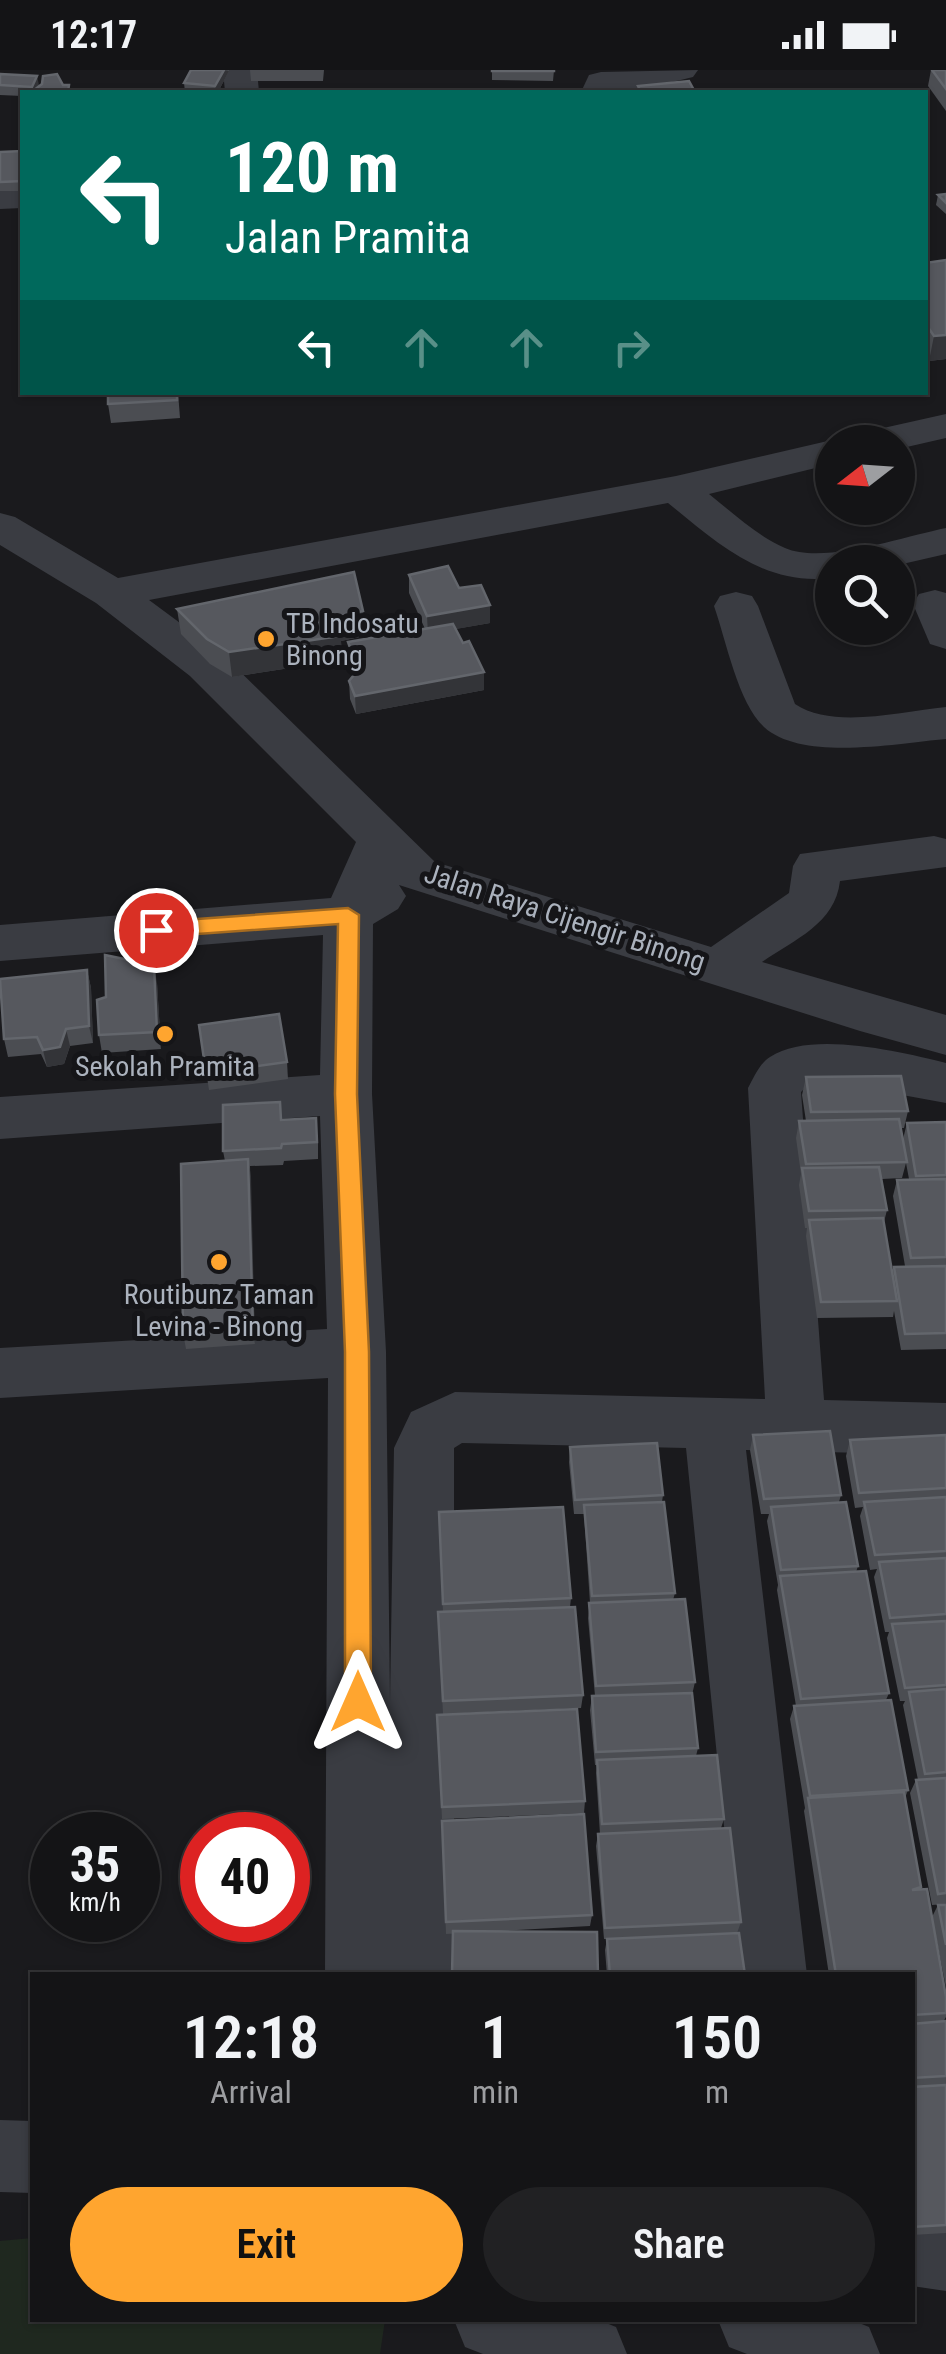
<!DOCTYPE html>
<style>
:root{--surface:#141416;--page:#212123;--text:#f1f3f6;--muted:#9d9ea1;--line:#333335;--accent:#ffa52f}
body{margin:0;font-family:"Roboto Condensed",sans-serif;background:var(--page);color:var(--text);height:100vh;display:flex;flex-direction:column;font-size:38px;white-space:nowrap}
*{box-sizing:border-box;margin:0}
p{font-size:32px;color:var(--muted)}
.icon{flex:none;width:55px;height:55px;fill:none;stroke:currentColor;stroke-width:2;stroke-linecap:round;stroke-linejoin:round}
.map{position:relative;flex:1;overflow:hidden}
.drawer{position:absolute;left:30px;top:1902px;width:885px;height:350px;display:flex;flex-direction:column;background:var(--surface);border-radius:0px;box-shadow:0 2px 8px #0004,0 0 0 2px var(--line)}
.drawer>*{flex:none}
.hud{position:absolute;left:20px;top:20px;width:908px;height:305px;border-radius:0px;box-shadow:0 2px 8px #0004,0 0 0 2px var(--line);background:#00695c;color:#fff;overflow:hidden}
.needle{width:65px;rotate:253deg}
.tools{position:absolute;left:815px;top:355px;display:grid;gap:20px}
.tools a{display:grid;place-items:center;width:100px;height:100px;border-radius:50%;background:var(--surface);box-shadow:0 2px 8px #0004,0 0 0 2px var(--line);font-size:50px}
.speed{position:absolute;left:30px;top:1742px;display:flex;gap:20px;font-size:50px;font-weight:700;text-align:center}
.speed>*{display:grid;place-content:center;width:130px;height:130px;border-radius:50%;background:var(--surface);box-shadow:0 2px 8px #0004,0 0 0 2px var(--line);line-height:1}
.speed small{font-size:25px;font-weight:400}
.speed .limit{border:15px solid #d22;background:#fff;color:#111}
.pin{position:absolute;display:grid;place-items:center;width:85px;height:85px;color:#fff;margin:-42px;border:5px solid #fff;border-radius:50%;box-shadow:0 2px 10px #0007}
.me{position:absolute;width:110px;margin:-55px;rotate:0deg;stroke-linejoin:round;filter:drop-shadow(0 0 8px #0008)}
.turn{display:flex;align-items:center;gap:35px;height:210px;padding:0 40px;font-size:45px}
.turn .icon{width:130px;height:130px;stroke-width:2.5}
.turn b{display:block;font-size:70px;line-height:85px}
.lanes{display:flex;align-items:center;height:95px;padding:0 40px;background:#0003;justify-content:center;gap:50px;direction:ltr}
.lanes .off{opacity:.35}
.eta{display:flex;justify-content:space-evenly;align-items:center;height:170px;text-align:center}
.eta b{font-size:60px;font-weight:600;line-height:70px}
.primary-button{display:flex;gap:20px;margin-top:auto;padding:20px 40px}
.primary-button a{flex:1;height:115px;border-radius:60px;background:var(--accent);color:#111;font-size:40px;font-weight:600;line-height:115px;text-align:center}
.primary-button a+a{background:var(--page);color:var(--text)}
.status{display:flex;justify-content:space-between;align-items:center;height:70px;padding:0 50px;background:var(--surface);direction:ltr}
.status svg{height:28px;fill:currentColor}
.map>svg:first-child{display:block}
.green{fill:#1f281f}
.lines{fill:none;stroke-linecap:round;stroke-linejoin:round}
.minor{fill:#3a3c42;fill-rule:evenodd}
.wall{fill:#4b4d52;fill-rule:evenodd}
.shaded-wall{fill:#333438}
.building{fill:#56585e;stroke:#63666c;stroke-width:2.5}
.route{fill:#ffa52f;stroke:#a66b1f;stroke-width:2.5}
.poi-dot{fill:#ffa52f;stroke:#151518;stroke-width:4}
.labels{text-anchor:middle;stroke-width:10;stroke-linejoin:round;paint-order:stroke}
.poi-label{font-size:28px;fill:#abb2bd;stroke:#151518}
.street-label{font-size:28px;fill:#abb2bd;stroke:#151518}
</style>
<div class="status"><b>12:17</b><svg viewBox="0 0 49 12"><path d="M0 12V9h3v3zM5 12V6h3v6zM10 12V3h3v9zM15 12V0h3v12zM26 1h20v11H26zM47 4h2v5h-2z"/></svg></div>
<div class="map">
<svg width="946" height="2284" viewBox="0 0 946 2284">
<rect width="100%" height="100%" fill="#1a1a1d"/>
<!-- green -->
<path class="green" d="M32,2168v82h353l-5,34h-380v-113z"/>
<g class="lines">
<!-- minor -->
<g class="minor">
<path d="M223,0h34l2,22h-34z"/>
<path d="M698,0l-5,7c-36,9 -76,17 -112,15l8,-17 12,-3z"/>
<path d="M22,116v22l-22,1v-22z"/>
<path d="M946,344v24l-48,11v-7h-43l6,-9z"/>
<path d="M832,370l12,2h-12v22l-123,30c24,19 48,42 76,54 39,17 120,-12 161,-20v26l-48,11 -66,-3v16c-69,8 -113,-34 -164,-75l-519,97 73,54 213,208 276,85 78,-54 4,-27 7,-12 134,-18 12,3v28l-106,14c-5,43 -45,58 -78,81l184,53v40l-86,-24 -461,-146 7,11 -8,13 -25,15 -1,170 14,258 4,350 4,-254 17,-36 44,-20 310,7 -17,-311c6,-11 11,-24 22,-31 41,-27 131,-5 176,6v40l-71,-13 -67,-5 -7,7 23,308 122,3v52l-200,-5 61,525h-68l-53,-527 -224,-5 -8,5v527h-129l3,-597 -328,20v-50l327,-19 -7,-213 -320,23v-42l320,-22 3,-140 -323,26v-36l331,-27 25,-56 -166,-166 -94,-73 -96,-58v-32l15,4 103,61 558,-102z"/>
<path d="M935,520l11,3v56l-16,-5 -17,-40 6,-10z"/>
<path d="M736,522l16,4 6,10 37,98c39,26 106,7 151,3v32c-47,4 -144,23 -182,-12 -26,-24 -38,-87 -50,-121l6,-10z"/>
<path d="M0,2050l32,1v72l-32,-1z"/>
<path d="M912,2142l34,5v74l-34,-5z"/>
<path d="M454,2250h145l17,7 11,27h-144l-18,-7z"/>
<path d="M718,2250h134l17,7 11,27h-133l-18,-7z"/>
</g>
</g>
<!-- wall -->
<g class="wall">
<path d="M191,0h38v1l-11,21h-33l-1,-9z"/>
<path d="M250,0h74l-1,11h-72z"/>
<path d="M492,0h62l-1,11 -61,-1z"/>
<path d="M931,0h15v41l-18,-25z"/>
<path d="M0,4l39,11 -2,3 26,-3 7,7h-48v4l-22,-1z"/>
<path d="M22,81v40h-22v-39z"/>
<path d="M946,124v20l-10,-9 2,-10z"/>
<path d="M946,190v99l-17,2 -4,-6v-92z"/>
<path d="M178,322l2,26 -69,5 -3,-19z"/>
<path d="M409,505l50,13 31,17v18l-35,6 8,14 21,29v18l-128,24 -6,-15 -1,-18 5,-7 -5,-14 -1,-18 77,-13 -16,-36z"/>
<path d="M177,539l186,2 1,25 -23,5 1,19 -110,17 -22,-13 -29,-30z"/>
<path d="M87,900l4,18 2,55 -23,3 -6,18 -17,3 -6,-13 -33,3 -4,-18z"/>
<path d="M157,913l4,66 -59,4 -3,-18 7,-38z"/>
<path d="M199,955l88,37 1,17 -79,11z"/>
<path d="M806,1007l102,34 -4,17h-4l3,11 4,-16 39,-1v227l-45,1 -7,-39 -1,6 -76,1 -11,-82 1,-8h-2l-6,-43 2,-11 -5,-36 3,-17h7l-4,-26zM906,1093l3,16 -12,1 -4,16 12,70 -11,1 -2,6 -8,-51 3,-12 -5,-31 20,-1z"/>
<path d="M282,1050l36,15v24l-34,2 -1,4 -33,1 5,178 -69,5 -3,-16 42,-172 -2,-10z"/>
<path d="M753,1365l88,60 -2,7 19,64 -2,6 33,121 -3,7 22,90 -3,8 15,91 26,124v4l-3,5 3,-1v212l-34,2v-260h-83l-25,-164 1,-3 -15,-89 4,-13h2l-19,-116 1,-5 -11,-64 2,-7h-8l-11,-64z"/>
<path d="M946,1365v469l-14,1 -22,-112 6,-13h2l-15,-75 2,-4h-5l-13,-63 2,-6h-4l-11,-55 3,-8 -7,1 -10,-54 3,-9 -8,1 -9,-52 4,-16z"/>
<path d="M570,1377l93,48 -1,7 13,91 -2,7 22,82 -3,13 6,53 -2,8 28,63 -3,9 20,94 -4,11 8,42h-138l-2,-25 2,-11h12h-15l-8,-93 2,-12h2l-4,-61 1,-8h-2l-5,-55 2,-14h3l-7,-78 2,-15 -6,-89h-10l-5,-52z"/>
<path d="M439,1442l132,86 -1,9 13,88 -2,13 -138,6 -5,-102h5z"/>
<path d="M437,1645l148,86 -1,12 -142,6z"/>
<path d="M442,1751l150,94 -2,11 -144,8z"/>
<path d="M938,1835h8v82l-14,-70z"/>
</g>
<!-- shaded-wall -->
<g class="shaded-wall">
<path d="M224,0l5,1 -11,21h-2l-1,-6z"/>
<path d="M37,6l2,9 -4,7h-2l-1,-5z"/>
<path d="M946,265v24l-17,2 5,-25z"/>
<path d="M490,535v18l-62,11 -1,-18z"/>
<path d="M363,541l1,25 -23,5 1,19 -110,17 -3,-25 100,-34z"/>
<path d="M484,602v18l-128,24 -1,-18z"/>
<path d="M154,895l3,18 4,66 -4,-17z"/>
<path d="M87,900l4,18 2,55 -4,-17z"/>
<path d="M66,959l4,17 -6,18 -17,3 -4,-17z"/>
<path d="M248,1089l3,17 4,168 -2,-16z"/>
</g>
<!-- building -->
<g class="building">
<path d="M191,0h33l-9,16 -31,-3z"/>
<rect x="492" y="0" width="62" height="1"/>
<path d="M932,0h14v19z"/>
<path d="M0,4l37,2 -5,11 -32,-2z"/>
<path d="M57,4l6,11h6l-1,7h-34v-2l8,-6 1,-8z"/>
<path d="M689,11l6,11h-54l-3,-6z"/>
<path d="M22,81v30l-22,1v-30z"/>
<path d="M946,124v9l-8,-8z"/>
<path d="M946,190v75l-12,1 -9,-13v-60z"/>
<path d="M108,322h69v8l-69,4z"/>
<path d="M448,496l11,22 22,-3 9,20 -63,11 -18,-41z"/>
<path d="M354,502l9,39 -34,7 11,18 -111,16 -22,-13 -30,-30z"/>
<path d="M453,554l10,19 6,-2 15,31 -129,24 -6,-15 9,-11 -10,-28z"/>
<path d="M105,885l49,10 3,67 -58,3 -2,-35 9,-3z"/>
<path d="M87,900l2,56 -23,3 -6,18 -17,3 -6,-13 -33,2 -4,-60z"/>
<path d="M279,944l8,48 -81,11 -7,-48z"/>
<path d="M901,1006l7,35 -97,1 -5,-35z"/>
<path d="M280,1032l1,18 35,-2 1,24 -35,2 -1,4 -58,3v-46z"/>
<path d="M899,1049l8,43 -101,2 -7,-43z"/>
<path d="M946,1052v53l-30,1 -9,-53z"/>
<path d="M248,1089l5,169 -70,5 -2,-169z"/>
<path d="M879,1097l8,43 -78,1 -7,-43z"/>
<path d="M946,1109v78l-35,1 -14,-78z"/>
<path d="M883,1148l14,83 -76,1 -12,-82z"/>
<path d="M946,1196v67l-41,1 -11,-67z"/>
<path d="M830,1361l11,64 -77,4 -11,-64z"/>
<path d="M946,1365v53l-87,5 -9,-53z"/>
<path d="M657,1373l6,52 -88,5 -5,-53z"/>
<path d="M946,1427v54l-71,4 -11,-53z"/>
<path d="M664,1432l11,91 -83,3 -8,-91z"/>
<path d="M846,1432l12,64 -77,4 -10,-63z"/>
<path d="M563,1437l8,91 -128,6 -4,-92z"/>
<path d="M946,1488v56l-56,4 -11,-56z"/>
<path d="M866,1501l23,122 -88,6 -21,-123z"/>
<path d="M685,1529l10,83 -99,4 -7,-83z"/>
<path d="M575,1537l8,88 -140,6 -5,-89z"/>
<path d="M946,1551v64l-41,3 -13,-64z"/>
<path d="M946,1619v83l-21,2 -16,-82z"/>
<path d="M692,1623l6,55 -102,4 -4,-56z"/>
<path d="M891,1630l17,90 -98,6 -16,-90z"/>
<path d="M577,1639l8,92 -143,6 -5,-92z"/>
<path d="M717,1685l7,64 -122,5 -5,-64z"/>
<path d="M946,1708v115l-8,1 -22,-114z"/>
<path d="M904,1722l17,95 -9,3 15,-1 19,108v16l-34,2v-40h-76l-28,-177z"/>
<path d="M584,1744l8,101 -146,7 -4,-101z"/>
<path d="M730,1758l11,94 -136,6 -7,-94z"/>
<path d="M938,1835h8v40z"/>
<path d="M453,1861l144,1 1,43h-146z"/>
<path d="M739,1863l6,42h-135l-3,-36z"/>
<path d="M946,1951v55l-34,2v-54z"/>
<path d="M946,2015v140l-34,2v-140z"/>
</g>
<!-- route -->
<path class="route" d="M348,838l11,7 -2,179 12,258 2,350 -3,9 -10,4 -9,-4 -4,-9v-350l-10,-258 3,-170 -182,13 -10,-7 10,-8z"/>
<!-- markers -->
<g class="poi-dot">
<circle cx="266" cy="569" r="10"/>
<circle cx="165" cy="964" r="10"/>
<circle cx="219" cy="1192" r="10"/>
</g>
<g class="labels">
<!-- poi labels -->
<g class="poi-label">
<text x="286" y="563" text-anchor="start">TB Indosatu<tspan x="286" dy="32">Binong</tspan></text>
<text x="165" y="1006">Sekolah Pramita</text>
<text x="219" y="1234">Routibunz Taman<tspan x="219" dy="32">Levina - Binong</tspan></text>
</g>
<!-- street labels -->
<g class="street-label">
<text transform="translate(565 847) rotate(18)" y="10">Jalan Raya Cijengir Binong</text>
</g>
</g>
</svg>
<div class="tools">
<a><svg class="needle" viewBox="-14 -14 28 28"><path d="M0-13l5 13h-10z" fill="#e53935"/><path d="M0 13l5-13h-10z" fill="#9d9ea1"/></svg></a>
<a><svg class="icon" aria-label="search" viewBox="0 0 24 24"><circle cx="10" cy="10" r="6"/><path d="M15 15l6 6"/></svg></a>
</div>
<div class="speed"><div>35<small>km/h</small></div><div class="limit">40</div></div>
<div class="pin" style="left:156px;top:860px;background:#d93025"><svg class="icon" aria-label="arrive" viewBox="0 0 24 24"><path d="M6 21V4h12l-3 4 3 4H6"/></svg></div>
<svg class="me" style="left:358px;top:1632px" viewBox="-20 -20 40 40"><path d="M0-17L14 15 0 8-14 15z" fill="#ffa52f" stroke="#fff" stroke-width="4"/></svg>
<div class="hud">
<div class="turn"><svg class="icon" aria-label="left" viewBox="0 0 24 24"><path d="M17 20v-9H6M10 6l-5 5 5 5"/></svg><div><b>120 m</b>Jalan Pramita</div></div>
<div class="lanes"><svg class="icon" aria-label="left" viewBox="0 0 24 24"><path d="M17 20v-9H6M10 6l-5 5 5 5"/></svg><svg class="icon off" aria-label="ahead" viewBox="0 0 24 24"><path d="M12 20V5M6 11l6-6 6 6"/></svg><svg class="icon off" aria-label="ahead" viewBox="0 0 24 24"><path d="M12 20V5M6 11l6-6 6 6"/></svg><svg class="icon off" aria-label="right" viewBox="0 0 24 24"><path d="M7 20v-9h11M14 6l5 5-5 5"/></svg></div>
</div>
<section class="drawer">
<div class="eta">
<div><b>12:18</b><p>Arrival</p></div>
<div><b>1</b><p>min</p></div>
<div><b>150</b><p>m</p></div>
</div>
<div class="primary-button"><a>Exit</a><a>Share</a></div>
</section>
</div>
